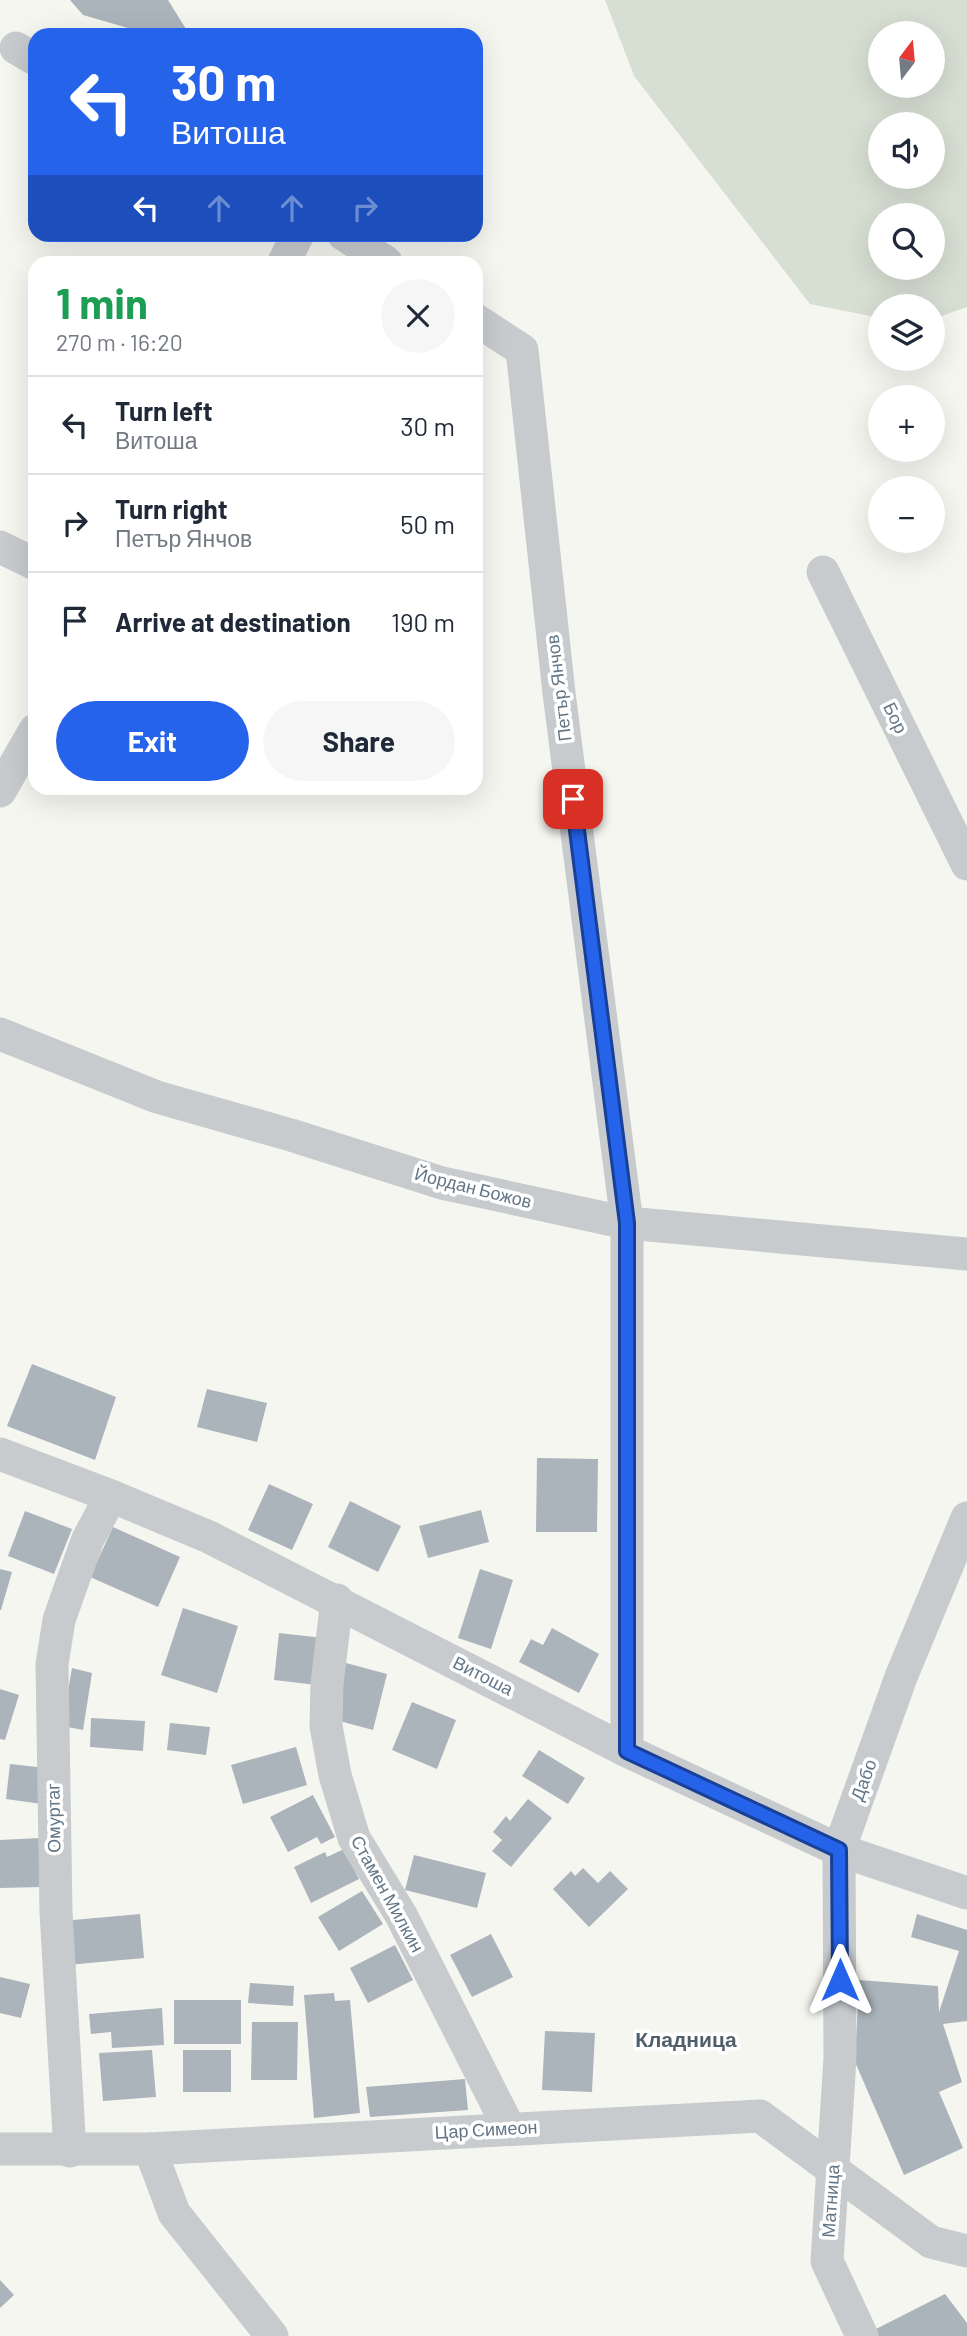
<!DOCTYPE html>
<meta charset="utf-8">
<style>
:root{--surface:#fff;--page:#f6f6f7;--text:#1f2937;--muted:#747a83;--line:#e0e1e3;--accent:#2563eb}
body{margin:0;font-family:Barlow,sans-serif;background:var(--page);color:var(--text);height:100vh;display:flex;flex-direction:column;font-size:26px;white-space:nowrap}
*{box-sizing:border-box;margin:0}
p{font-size:23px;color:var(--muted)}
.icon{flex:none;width:38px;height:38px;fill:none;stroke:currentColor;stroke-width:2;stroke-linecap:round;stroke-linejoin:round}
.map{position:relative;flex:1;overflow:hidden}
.details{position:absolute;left:28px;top:256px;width:455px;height:539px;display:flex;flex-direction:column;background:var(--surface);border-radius:21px;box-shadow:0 7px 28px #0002}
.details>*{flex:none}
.guide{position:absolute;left:28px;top:28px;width:455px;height:214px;border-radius:21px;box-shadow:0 7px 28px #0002;background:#2563eb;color:#fff;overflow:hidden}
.needle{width:46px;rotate:16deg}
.buttons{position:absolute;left:868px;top:21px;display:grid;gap:14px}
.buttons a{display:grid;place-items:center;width:77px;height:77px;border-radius:50%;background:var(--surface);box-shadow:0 7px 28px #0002;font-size:35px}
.pin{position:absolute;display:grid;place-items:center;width:60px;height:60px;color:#fff;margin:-30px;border-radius:14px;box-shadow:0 4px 10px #0006}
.me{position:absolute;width:77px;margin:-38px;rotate:0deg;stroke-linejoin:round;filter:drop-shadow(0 0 5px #0008)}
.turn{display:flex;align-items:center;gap:24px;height:147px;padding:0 28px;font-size:32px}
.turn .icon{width:91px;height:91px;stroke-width:2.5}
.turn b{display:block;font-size:49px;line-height:60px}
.lanes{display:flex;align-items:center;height:66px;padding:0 28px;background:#0003;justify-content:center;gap:35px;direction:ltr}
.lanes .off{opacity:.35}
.round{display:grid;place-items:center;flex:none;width:74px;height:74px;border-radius:37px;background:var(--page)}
.head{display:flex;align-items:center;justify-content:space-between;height:119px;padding:0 28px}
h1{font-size:42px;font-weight:700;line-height:52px;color:#1e9e55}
.button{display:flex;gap:14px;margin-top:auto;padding:14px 28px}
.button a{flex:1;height:80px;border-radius:42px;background:var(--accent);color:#fff;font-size:28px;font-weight:700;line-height:80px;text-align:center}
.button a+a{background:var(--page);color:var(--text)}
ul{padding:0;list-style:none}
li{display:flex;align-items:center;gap:21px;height:98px;padding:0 28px;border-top:2px solid var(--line)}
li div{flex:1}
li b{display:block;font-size:26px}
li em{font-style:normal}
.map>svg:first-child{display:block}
.green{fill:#d7ded2;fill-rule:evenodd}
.building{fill:#abb4ba}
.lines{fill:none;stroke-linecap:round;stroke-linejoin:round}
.minor{stroke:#c8cbce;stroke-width:33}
.route-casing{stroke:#184099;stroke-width:18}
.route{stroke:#2563eb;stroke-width:12}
.labels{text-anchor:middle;stroke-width:7;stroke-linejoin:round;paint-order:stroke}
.street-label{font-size:18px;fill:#627686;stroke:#fff}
.quarter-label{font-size:21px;font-weight:bold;fill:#505f6a;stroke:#fff}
</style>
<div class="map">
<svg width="967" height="2336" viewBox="0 0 967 2336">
<rect width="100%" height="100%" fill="#f6f6f1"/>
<!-- green -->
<path class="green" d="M605,0h362v307l-34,12v-13h-53v12l-70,-14 -176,-228zM880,33h53v53h-53zM880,124h53v53h-53zM880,215h53v53h-53z"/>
<!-- building -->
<g class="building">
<path d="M70,0h98l18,29 -58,-1 -45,-13z"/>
<path d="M32,1364l84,33 -21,63 -88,-34z"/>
<path d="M207,1389l60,14 -10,39 -60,-15z"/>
<path d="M537,1458l61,1 -1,73h-61z"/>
<path d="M269,1484l44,20 -21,46 -44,-20z"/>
<path d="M350,1501l51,25 -23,46 -50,-25z"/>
<path d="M481,1510l8,32 -61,16 -9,-32z"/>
<path d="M25,1511l47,18 -18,45 -46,-18z"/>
<path d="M113,1527l67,30 -22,50 -68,-30z"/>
<path d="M0,1569l12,3 -11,38h-1z"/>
<path d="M480,1569l33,11 -22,69 -33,-11z"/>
<path d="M183,1608l55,18 -21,67 -56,-18z"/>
<path d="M552,1628l47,26 -20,39 -60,-31 12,-23 12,6z"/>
<path d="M279,1633l44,5 -6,47 -43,-5z"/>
<path d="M346,1663l41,11 -14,56 -41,-11z"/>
<path d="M72,1668l20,5 -9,57 -21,-4z"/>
<path d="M0,1689l19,6 -14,45 -5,-1z"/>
<path d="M412,1702l44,18 -19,49 -45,-19z"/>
<path d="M91,1718l54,3 -2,30 -53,-4z"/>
<path d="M170,1723l40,4 -4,28 -39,-5z"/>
<path d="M296,1747l11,38 -64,19 -12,-39z"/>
<path d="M539,1750l46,28 -17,26 -46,-28z"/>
<path d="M10,1764l36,4 -4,36 -36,-5z"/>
<path d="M313,1795l22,42 -14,7 -4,-7 -29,15 -18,-35z"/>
<path d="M528,1799l24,19 -41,49 -19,-16 10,-11 -9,-8 13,-16 4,5z"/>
<path d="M39,1838l2,49 -41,1v-48z"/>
<path d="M344,1849l15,30 -48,24 -17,-36 31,-15 2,5z"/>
<path d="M414,1855l72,18 -9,35 -72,-18z"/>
<path d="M583,1868l15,15 12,-12 18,18 -39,38 -36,-38 18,-18 4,5z"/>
<path d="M362,1891l21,33 -44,27 -21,-34z"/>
<path d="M140,1914l4,44 -77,7 -5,-44z"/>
<path d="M917,1914l50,16v91l-24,3 19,58 -23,10 24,56 -59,27 -49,-113 4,-82 79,6 1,26 20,-61 -48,-14z"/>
<path d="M491,1934l22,43 -41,20 -22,-42z"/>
<path d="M395,1945l18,35 -45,23 -18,-35z"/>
<path d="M0,1977l30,7 -9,34 -21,-5z"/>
<path d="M250,1983l44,3 -1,20 -45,-3z"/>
<path d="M334,1993l1,8 15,-1 10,113 -46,5 -10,-123z"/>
<rect x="174" y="2000" width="67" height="44"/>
<path d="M162,2008l2,37 -52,3 -1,-16 -20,2 -2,-20z"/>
<path d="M252,2022h46l-1,58h-46z"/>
<path d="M545,2031l50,2 -3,59 -50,-2z"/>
<path d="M152,2050l4,47 -53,4 -4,-48z"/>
<rect x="183" y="2050" width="48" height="42"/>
<path d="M465,2079l3,31 -98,7 -4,-30z"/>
<path d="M0,2280l14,15 -14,13z"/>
<path d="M945,2294l22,29v13h-92l-3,-5z"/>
</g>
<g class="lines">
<!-- minor -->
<g class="minor">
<path d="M16,48l19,11"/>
<path d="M343,234l43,28"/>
<path d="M284,262l14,-28"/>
<path d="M476,320l46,30 37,343 68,530v528"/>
<path d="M0,547l35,17"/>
<path d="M823,572l144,292"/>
<path d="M0,791l35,-61"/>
<path d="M0,1034l157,63 134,38 151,48 185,40 340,31"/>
<path d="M0,1454l111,42 98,41 418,214 212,99 128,43"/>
<path d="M337,1600l-10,84 -1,42 9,49 19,63 47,77 108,213"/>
<path d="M0,2149h150l610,-33 171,126 36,9"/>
<path d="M150,2149l24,64 98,123"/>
<path d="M70,2151l-14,-239 -4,-248 7,-44 13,-37 16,-44 23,-43"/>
<path d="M862,2336l-35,-75 13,-203 -1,-208 62,-173 66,-159"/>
</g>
</g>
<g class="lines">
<defs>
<path id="route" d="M573,799l54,424v528l212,99 1,130"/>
</defs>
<!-- route casing -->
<use href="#route" class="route-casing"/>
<!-- route -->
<use href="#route" class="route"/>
</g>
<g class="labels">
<!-- street labels -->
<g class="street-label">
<text transform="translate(559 688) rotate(-97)" y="6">Петър Янчов</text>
<text transform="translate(895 718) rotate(64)" y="6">Бор</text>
<text transform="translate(473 1188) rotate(14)" y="6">Йордан Божов</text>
<text transform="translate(483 1676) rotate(27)" y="6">Витоша</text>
<text transform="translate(864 1780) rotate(-70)" y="6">Дабо</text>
<text transform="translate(54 1818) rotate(-91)" y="6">Омуртаг</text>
<text transform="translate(387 1894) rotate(61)" y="6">Стамен Милкин</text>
<text transform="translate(486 2130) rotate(-3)" y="6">Цар Симеон</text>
<text transform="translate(831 2201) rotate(-86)" y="6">Матница</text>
</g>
<!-- quarter labels -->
<g class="quarter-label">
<text x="686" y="2047">Кладница</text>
</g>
</g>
</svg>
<div class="buttons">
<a><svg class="needle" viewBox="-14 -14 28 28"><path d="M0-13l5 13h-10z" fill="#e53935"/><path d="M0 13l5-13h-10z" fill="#747a83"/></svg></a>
<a><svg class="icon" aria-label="sound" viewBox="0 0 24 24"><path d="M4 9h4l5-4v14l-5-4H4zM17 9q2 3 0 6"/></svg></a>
<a><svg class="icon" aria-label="search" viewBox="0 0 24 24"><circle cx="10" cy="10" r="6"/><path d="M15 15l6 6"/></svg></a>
<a><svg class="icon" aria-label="layers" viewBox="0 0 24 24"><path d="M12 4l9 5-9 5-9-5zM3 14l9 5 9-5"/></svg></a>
<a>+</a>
<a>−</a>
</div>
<div class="pin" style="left:573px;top:799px;background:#d93025"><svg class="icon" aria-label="arrive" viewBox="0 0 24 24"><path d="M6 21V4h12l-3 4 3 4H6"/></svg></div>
<svg class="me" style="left:840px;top:1980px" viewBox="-20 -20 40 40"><path d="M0-17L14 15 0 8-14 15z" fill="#2563eb" stroke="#fff" stroke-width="4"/></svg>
<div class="guide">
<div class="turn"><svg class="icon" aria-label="left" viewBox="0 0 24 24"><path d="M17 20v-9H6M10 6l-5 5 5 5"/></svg><div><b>30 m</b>Витоша</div></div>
<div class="lanes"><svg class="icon" aria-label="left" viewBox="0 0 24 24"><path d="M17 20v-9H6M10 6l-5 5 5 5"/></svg><svg class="icon off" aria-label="ahead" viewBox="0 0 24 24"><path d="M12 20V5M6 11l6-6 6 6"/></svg><svg class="icon off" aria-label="ahead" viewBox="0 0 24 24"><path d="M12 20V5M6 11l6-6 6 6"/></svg><svg class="icon off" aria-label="right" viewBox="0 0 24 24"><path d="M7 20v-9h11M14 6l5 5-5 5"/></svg></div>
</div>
<section class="details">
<div class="head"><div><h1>1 min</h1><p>270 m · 16:20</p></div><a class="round"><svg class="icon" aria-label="close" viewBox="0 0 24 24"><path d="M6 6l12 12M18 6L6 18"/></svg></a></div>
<ul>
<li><svg class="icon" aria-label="left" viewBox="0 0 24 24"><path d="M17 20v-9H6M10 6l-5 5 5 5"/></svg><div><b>Turn left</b><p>Витоша</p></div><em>30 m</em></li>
<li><svg class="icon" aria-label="right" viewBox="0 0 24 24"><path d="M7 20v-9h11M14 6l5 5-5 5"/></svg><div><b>Turn right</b><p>Петър Янчов</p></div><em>50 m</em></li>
<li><svg class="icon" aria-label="arrive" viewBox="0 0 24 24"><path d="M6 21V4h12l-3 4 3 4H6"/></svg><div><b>Arrive at destination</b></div><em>190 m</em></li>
</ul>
<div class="button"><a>Exit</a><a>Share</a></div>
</section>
</div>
